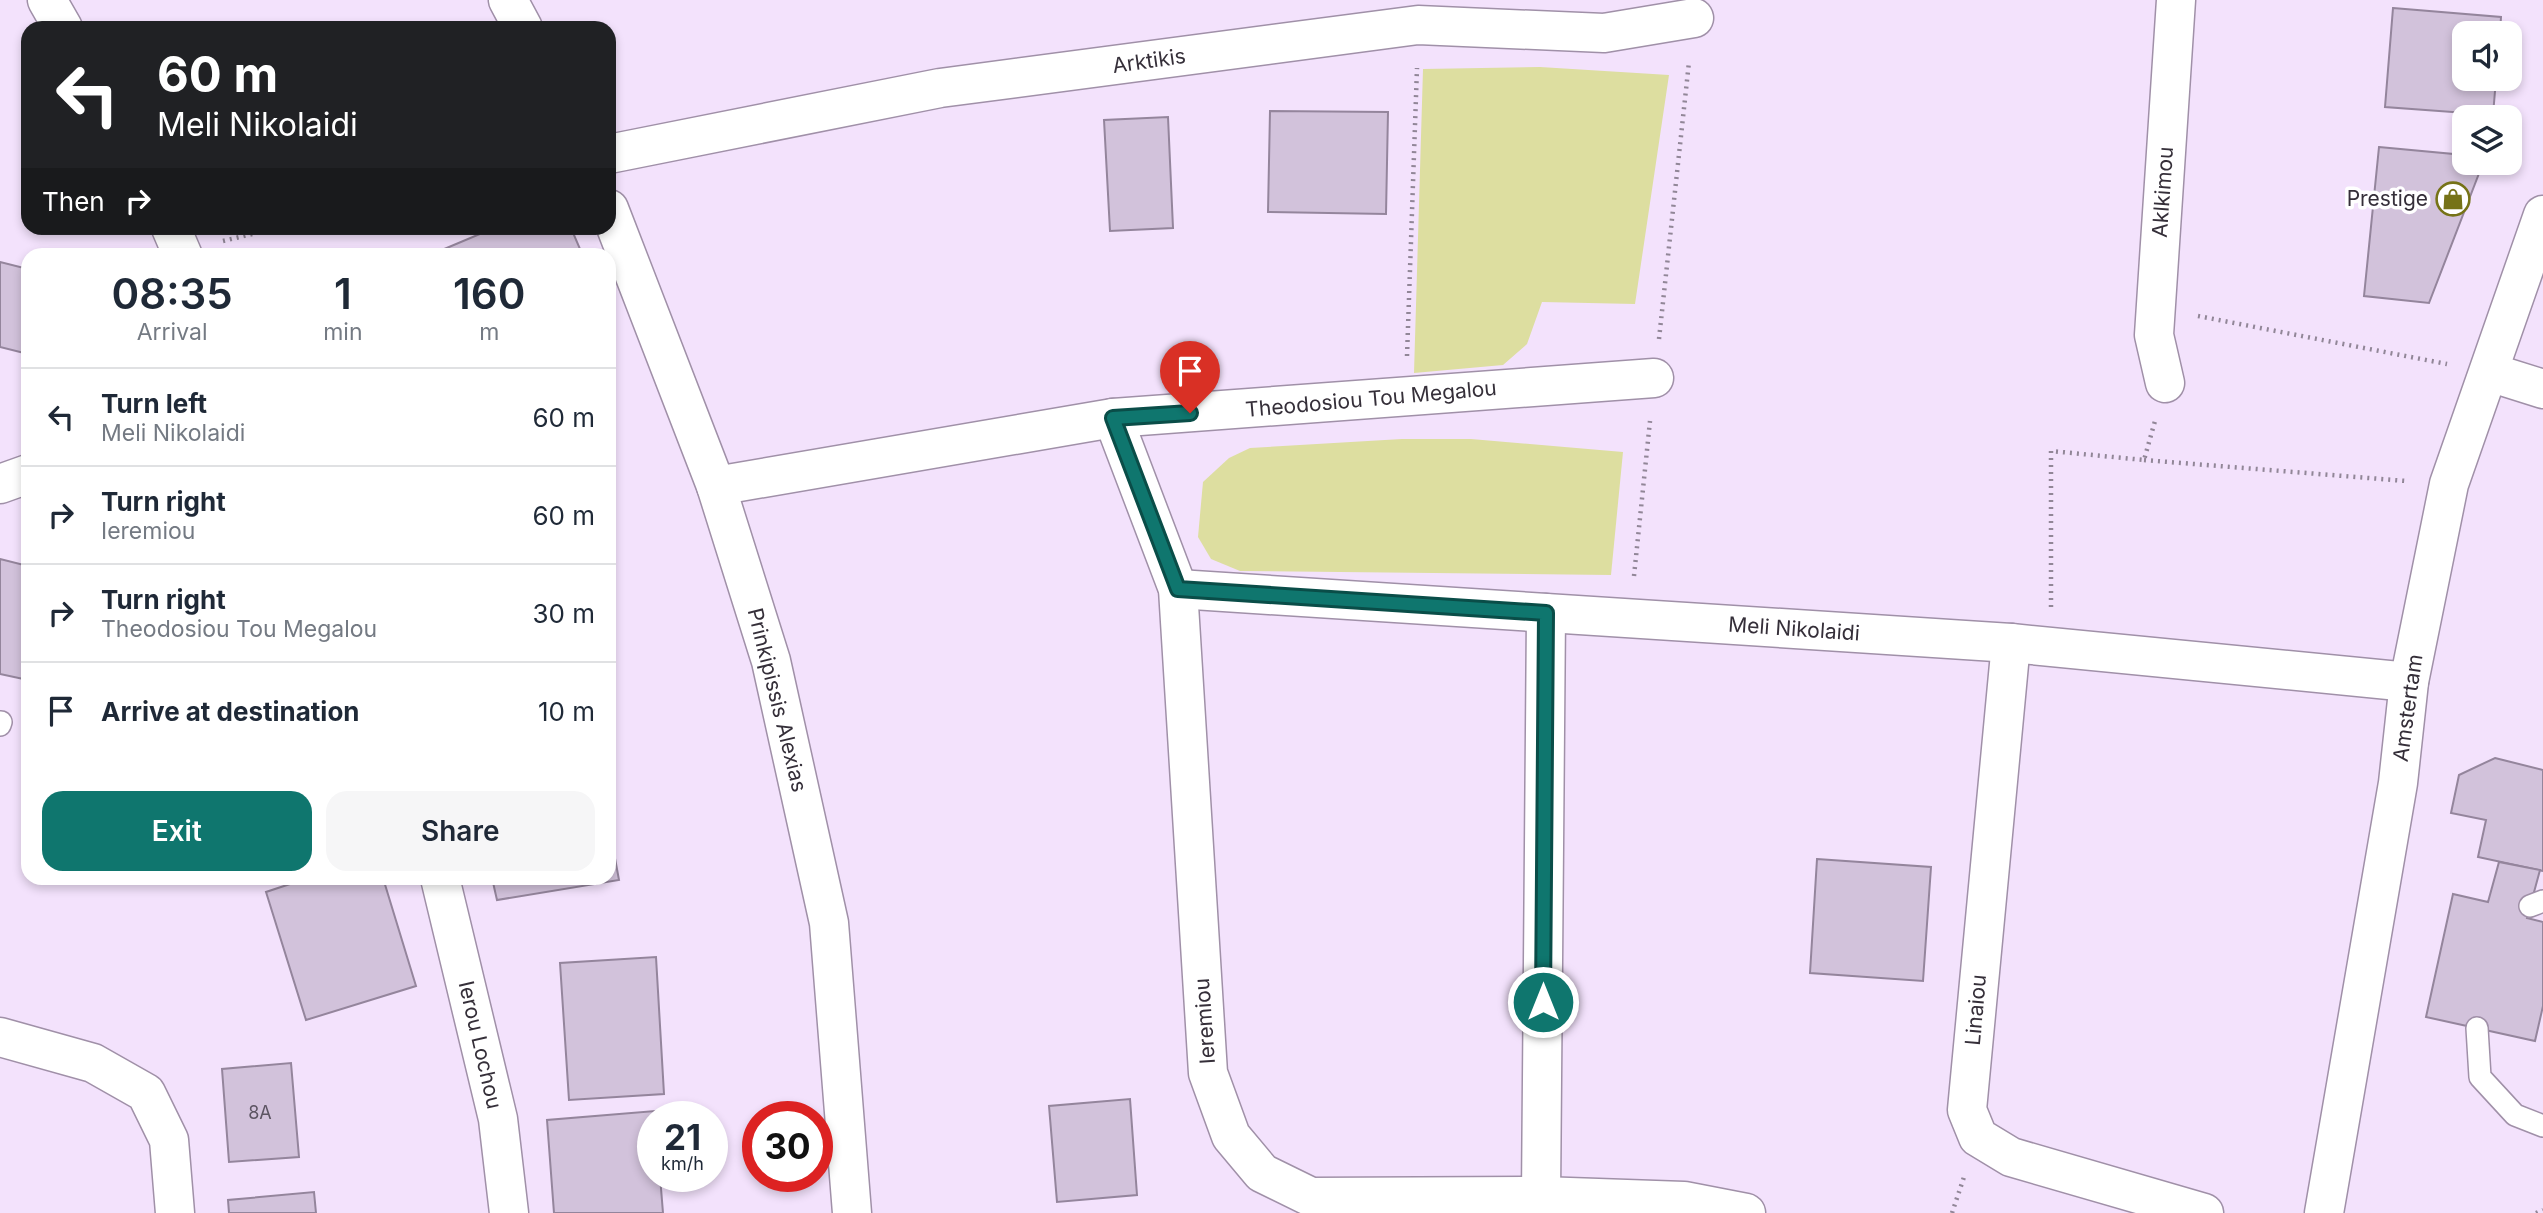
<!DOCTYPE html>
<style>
:root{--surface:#fff;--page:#f6f6f7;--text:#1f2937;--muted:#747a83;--line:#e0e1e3;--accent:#0f766e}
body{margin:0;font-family:Inter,sans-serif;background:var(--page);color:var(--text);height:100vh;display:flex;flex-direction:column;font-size:26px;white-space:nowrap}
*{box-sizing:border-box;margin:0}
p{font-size:23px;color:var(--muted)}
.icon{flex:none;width:38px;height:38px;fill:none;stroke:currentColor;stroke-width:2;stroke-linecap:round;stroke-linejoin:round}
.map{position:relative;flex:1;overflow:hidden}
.details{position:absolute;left:21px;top:248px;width:595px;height:637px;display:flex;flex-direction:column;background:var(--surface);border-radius:21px;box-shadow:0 4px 10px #0003}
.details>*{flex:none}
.guide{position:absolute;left:21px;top:21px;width:595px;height:214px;border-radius:21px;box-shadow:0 4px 10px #0003;background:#202124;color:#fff;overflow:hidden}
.buttons{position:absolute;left:2452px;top:21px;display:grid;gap:14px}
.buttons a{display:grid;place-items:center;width:70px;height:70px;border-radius:14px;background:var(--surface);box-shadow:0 4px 10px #0003;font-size:35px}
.speed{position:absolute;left:637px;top:1101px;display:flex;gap:14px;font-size:35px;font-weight:700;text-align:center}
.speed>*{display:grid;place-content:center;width:91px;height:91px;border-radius:50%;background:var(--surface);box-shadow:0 4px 10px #0003;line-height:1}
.speed small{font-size:18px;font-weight:400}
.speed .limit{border:10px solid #d22;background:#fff;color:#111}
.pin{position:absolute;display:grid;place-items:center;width:60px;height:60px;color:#fff;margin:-72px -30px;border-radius:50% 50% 50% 0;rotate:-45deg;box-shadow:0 0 7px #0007}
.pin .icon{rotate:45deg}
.me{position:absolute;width:77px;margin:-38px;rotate:0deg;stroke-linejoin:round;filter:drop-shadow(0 0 5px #0008)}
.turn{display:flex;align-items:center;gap:24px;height:147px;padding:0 21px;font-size:32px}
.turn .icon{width:91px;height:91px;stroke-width:2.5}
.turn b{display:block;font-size:49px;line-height:60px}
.then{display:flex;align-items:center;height:66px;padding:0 21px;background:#0003;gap:14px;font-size:26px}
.eta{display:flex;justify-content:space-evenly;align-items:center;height:119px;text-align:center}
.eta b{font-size:42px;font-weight:600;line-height:49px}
.action{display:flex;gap:14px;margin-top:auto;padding:14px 21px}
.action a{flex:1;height:80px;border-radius:21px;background:var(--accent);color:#fff;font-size:28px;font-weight:600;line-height:80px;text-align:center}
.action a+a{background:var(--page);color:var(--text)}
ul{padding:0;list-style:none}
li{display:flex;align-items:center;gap:21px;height:98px;padding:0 21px;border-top:2px solid var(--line)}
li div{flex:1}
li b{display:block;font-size:26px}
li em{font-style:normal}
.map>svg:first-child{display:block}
.green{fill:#dddea0}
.building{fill:#d2c2db;stroke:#94859c;stroke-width:2}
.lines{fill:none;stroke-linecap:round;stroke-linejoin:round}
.service-casing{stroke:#a090a8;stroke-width:24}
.minor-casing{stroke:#a090a8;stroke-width:41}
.tertiary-casing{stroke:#a090a8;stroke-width:41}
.path{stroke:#918697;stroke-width:4.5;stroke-dasharray:2 5;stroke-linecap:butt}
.service{stroke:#fff;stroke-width:21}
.minor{stroke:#fff;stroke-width:38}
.tertiary{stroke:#fff;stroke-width:38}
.route-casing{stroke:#0a4d48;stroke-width:18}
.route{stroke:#0f766e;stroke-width:12}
.labels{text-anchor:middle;stroke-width:7;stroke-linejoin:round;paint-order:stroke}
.number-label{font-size:18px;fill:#5c5462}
.street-label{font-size:21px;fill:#352f39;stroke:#fff}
.poi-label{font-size:21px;fill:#352f39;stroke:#fff;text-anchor:end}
</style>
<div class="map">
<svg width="2543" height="1213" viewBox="0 0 2543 1213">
<rect width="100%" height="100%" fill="#f3e2fc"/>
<!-- green -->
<g class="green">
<path d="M1540,67l129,8 -34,229 -93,-2 -15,42 -24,21 -89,8 9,-304z"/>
<path d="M1402,439h69l152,13 -12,123 -371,-4 -29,-12 -13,-22 5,-55 26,-24 21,-10z"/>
</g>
<!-- building -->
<g class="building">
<path d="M2393,8l108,9 -1,16h-36v46h32l-3,36 -108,-8z"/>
<path d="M1270,111l118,1 -2,102 -118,-2z"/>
<path d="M1168,117l5,111 -63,3 -6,-111z"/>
<path d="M2379,147l85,8v8h19l-54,140 -65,-7z"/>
<path d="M494,228h77l12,28 -153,-1z"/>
<path d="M0,262l28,7v85l-28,-7z"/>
<path d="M0,559l28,7v114l-28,-6z"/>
<path d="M2495,758l48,12v101l-65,-14 8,-37 -35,-7 8,-38z"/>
<path d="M609,826l10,54 -122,20 -5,-22h117z"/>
<path d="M1817,859l114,8 -8,114 -113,-8z"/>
<path d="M2499,862l41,8 -13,48 16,4v84l-8,35 -109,-24 27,-123 35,8z"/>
<path d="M308,878h75l33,108 -110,34 -40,-128z"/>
<path d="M656,957l8,137 -95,6 -9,-137z"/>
<path d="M291,1063l8,94 -70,5 -7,-93z"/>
<path d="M1130,1099l7,96 -80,7 -8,-96z"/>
<path d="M655,1111l1,5h-3v60h7l3,37h-109l-7,-93z"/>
<path d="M314,1192l2,21h-87l-1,-13z"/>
</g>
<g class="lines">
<defs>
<g id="service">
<path d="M0,725l1,-3"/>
<path d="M2530,906l13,-5"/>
<path d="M2477,1028l3,49 35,38 28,11"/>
</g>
<g id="minor">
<path d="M508,0l15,28"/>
<path d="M609,154l331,-66 478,-63 186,8 90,-15"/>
<path d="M609,209l107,277 55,175 58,262 23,290"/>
<path d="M2489,372l54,17"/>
<path d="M2165,383l-11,-48 22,-335"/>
<path d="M1113,418l65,171 30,484 23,63 31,37 49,24 230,-1 143,5 62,12"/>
<path d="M0,484l28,-10"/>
<path d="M716,486l397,-68 541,-40"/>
<path d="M1178,589l833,54 398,39"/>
<path d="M2011,643l-44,467 11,27 33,20 193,56"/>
<path d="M0,1037l93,26 53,30 23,47 6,73"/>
<path d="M1541,1196l5,-583"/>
<path d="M2324,1213l74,-430 11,-101 40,-198 94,-269"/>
</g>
<g id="tertiary">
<path d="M47,0l16,28"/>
<path d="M171,228l12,28"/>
<path d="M440,878l58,241 11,94"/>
</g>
</defs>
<!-- service casing -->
<use href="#service" class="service-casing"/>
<!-- minor casing -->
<use href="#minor" class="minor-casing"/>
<!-- tertiary casing -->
<use href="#tertiary" class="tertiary-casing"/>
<!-- path -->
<g class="path">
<path d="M223,241l54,-13"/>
<path d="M2198,316l249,48"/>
<path d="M1659,339l30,-277"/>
<path d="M1407,356l10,-288"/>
<path d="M2144,460l262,21"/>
<path d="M1634,576l16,-155"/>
<path d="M2051,607v-156l93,9 11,-39"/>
<path d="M1952,1213l12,-36"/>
<path d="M2536,1213l7,-3"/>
</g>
<!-- service -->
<use href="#service" class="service"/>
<!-- minor -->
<use href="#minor" class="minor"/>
<!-- tertiary -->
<use href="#tertiary" class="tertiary"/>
</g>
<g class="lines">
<defs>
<path id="route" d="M1190,413l-77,5 65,171 368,24 -3,389"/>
</defs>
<!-- route casing -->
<use href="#route" class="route-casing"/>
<!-- route -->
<use href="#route" class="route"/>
</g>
<!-- icons -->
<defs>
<symbol id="shop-ring" viewBox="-11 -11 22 22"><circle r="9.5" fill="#fff" stroke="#767317" stroke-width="1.5"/><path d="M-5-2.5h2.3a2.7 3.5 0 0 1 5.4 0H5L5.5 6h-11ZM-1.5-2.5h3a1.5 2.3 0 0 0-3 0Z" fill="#767317"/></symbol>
</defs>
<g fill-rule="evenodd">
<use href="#shop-ring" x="2434" y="180" width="38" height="38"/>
</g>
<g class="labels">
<!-- number labels -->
<g class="number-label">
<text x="260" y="1119">8A</text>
</g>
<!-- street labels -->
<g class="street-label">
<text transform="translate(1149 61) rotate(-8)" y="7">Arktikis</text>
<text transform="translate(2163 192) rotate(-86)" y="7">Aklkimou</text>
<text transform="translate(1371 399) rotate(-5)" y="7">Theodosiou Tou Megalou</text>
<text transform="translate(1794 629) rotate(4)" y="7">Meli Nikolaidi</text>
<text transform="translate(777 700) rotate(76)" y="7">Prinkipissis Alexias</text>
<text transform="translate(2408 708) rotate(-82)" y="7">Amstertam</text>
<text transform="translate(1976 1010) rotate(-85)" y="7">Linaiou</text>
<text transform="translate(1205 1021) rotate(-94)" y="7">Ieremiou</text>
<text transform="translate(480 1045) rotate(77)" y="7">Ierou Lochou</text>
</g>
<!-- poi labels -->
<g class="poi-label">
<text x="2428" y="206">Prestige</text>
</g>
</g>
</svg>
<div class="buttons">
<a><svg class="icon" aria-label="sound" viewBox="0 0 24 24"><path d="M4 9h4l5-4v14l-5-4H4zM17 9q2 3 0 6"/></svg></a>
<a><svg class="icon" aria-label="layers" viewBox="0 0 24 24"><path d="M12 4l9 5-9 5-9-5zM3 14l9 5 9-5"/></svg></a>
</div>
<div class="speed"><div>21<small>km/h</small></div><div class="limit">30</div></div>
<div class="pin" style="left:1190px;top:413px;background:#d93025"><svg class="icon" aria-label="arrive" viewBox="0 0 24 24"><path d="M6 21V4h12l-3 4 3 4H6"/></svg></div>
<svg class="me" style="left:1543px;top:1002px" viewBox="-20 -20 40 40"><circle r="17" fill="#0f766e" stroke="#fff" stroke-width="3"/><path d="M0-11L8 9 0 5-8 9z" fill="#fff"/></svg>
<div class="guide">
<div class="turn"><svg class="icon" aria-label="left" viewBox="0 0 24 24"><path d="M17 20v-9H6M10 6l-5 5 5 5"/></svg><div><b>60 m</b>Meli Nikolaidi</div></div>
<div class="then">Then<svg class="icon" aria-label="right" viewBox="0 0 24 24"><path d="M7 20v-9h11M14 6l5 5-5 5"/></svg></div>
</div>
<section class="details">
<div class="eta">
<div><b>08:35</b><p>Arrival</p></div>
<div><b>1</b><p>min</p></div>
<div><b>160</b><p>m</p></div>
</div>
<ul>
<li><svg class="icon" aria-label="left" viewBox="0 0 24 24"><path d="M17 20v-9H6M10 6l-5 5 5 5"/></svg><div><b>Turn left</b><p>Meli Nikolaidi</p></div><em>60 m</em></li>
<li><svg class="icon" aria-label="right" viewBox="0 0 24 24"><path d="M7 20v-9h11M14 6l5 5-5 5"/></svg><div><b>Turn right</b><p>Ieremiou</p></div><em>60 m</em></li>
<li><svg class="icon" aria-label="right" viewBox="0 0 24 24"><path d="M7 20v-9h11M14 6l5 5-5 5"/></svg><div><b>Turn right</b><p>Theodosiou Tou Megalou</p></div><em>30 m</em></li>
<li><svg class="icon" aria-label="arrive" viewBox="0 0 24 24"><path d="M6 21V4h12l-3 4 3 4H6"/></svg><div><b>Arrive at destination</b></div><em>10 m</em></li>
</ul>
<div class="action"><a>Exit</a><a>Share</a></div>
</section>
</div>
